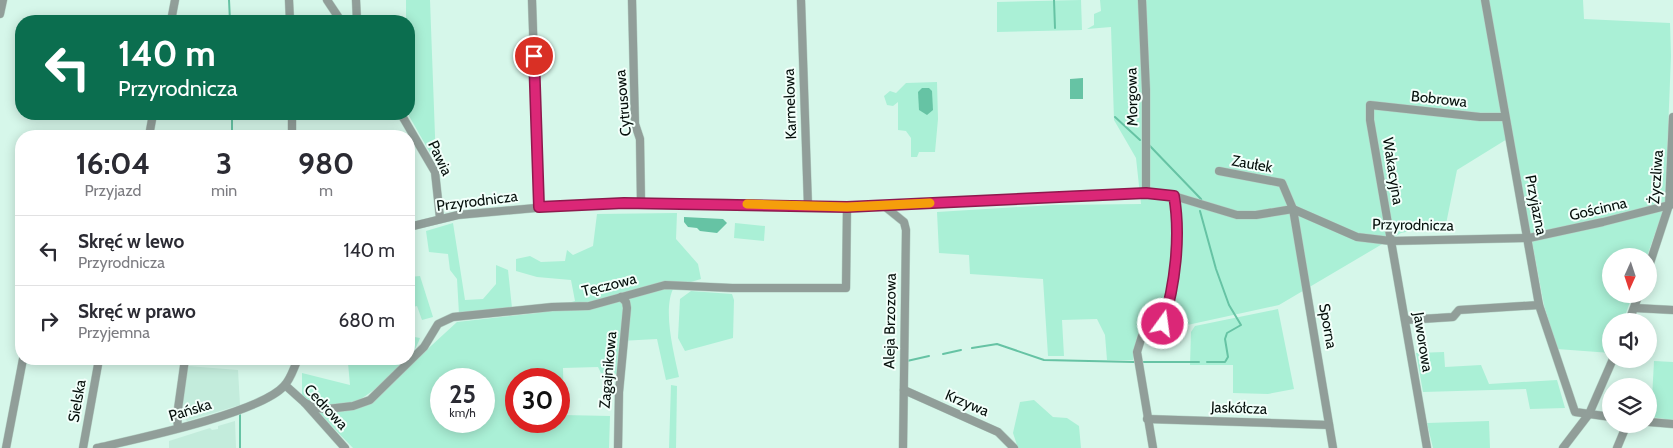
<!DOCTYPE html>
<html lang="pl">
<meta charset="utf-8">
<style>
:root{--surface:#fff;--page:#f2f2f3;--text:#2b2b33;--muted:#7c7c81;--line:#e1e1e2}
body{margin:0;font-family:Cabin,sans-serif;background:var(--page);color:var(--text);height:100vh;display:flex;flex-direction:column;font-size:19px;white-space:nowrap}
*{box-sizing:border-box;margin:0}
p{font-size:16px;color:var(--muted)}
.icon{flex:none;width:28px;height:28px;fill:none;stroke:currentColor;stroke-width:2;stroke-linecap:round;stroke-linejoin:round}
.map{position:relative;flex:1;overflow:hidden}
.panel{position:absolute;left:15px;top:130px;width:400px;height:235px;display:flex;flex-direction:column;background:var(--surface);border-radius:20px;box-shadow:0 2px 12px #0003}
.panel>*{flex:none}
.hud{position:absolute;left:15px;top:15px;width:400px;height:105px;border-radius:20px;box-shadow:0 2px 12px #0003;background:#0b6e4f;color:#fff;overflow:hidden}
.needle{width:32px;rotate:183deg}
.controls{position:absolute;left:1602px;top:248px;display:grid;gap:10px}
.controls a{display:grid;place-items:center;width:55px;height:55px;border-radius:50%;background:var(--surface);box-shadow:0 2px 12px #0003;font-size:25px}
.speed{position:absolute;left:430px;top:368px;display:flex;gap:10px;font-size:25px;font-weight:700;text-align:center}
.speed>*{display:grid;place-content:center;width:65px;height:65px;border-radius:50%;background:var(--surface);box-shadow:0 2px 12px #0003;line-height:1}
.speed small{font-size:12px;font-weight:400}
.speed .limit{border:8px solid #d22;background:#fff;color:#111}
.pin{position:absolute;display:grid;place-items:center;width:42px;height:42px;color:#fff;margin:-21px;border:2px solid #fff;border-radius:50%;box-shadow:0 1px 5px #0007}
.me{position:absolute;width:55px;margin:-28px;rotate:14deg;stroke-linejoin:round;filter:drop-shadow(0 0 4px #0008)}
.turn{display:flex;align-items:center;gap:18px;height:105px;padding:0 20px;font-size:22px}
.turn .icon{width:65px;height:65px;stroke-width:2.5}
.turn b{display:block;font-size:35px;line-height:42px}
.eta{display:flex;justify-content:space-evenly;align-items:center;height:85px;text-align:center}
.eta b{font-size:30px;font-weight:700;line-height:35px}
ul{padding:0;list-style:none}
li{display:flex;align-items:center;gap:15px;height:70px;padding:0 20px;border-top:1px solid var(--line)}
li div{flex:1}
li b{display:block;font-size:19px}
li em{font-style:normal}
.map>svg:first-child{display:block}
.built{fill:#c3ecdc}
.green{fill:#aaf0d6;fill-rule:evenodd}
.water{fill:#66c3a4}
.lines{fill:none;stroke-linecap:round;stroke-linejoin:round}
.stream{stroke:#66c3a4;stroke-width:2}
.minor-casing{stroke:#b5d2c6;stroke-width:9}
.minor{stroke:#919e99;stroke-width:8}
.route-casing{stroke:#8e194d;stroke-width:12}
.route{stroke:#db2777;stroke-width:9}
.slow{stroke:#f59e0b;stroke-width:9}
.labels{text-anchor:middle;stroke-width:4;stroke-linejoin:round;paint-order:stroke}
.street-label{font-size:15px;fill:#050f0b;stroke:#f2fffa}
</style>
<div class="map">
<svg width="1673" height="448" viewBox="0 0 1673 448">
<rect width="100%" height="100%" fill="#d6f7ea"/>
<!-- built -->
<g class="built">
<path d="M188,366l50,4 2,35 -53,16 -6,-8z"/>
<path d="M235,421l1,27h-67v-7l41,-13 2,2 6,-1v-3z"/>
</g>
<!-- green -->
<g class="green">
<path d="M406,0h24l6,163 -27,-47v-95h-3z"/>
<path d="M1081,0l1,30 -85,2v-30z"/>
<path d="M1100,0h483l1,19 86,4 1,33 -6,150 -18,50h-36v38h22l-10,27h-12v32l-54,-4 -13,-44 -32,-169 -55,34 -11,54 -45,9 -122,72 -142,31 -4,24h-26l-2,-25 -8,-16 -35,1 2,36h-16l-5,-77 -73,-5 -1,-19 -30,-2 -2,-41 116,-7 88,-1 -5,-46 -22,-38 -3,-93 -24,2 7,-4v-11l7,-3z"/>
<path d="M937,82l1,37 -3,33h-16l-2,5h-6v-19l-5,-7 -8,-1v-28l-5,4 -6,-1 -3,-9 6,-5 6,2 10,-10z"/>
<path d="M677,213l-1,26 22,25 3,15 -27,8c-12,22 0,66 5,90l-13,3 -9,-41 -37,2 -3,33 -16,-1 -3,-6 -35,1 1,47 46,1 -1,32h-256l-36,-37 41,-3 12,-6 87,-80 81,-9 37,-12 -4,-21 -34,-3 -21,-6v-12l14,-3 11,6 24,-1 2,-11 6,5 20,-9 4,-32zM441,379h43v42h-43zM516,379h43v42h-43z"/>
<path d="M453,223l12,77 18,-1 13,-15v-19l12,5 4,38 -53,6 -2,-35 -7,-9 -2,-16 -19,-2 -3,-21z"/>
<path d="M735,223l30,3 -1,15 -30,-3z"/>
<path d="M420,276l13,41 -11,3 -5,-14 -8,2v-31z"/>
<path d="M691,291l41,3 2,6 -1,38 -48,13 -7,-13 2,-39z"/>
<path d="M1278,309l16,80 -26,5 -35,-1v-28h-43l1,-33 4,-6z"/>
<path d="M409,336l11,2c-7,19 -16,25 -31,39 -25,23 -57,46 -87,18v-22l48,12 -2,-22 -8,-4h69z"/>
<path d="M1444,352l1,15 36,-2 8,19 68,-4 8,28 -35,1 -4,-20 -103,3 -7,-39z"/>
<path d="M1654,361l19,1v58l-22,-3z"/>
<path d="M671,385l6,1 -1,62h-7z"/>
<path d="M1034,400l19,17 14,1 12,8 2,22h-63l-5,-15 7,-31z"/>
<path d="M1489,421l1,27h-57l-6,-25z"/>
</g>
<!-- water -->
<g class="water">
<path d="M1083,78v21h-13v-20z"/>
<path d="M922,88h7l3,3 1,19 -6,5 -8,-5 -1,-18z"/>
<path d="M684,217l39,2 4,4 -10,10 -17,-2 -3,-3 -9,-1 -4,-5z"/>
</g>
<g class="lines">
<!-- stream -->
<g class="stream">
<path d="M229,0l1,21"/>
<path d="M1054,0l1,28"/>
<path d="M232,114v22"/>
<path d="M1115,117l25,23"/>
<path d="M1149,145l52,54 1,3"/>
<path d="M1200,211l16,58 13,36 12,20 -14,8 -2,6 3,18 -3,5h-18"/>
<path d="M972,348l25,-4 47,16 90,2"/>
<path d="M943,354l18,-4"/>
<path d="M907,361l22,-5"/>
<path d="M1142,362h57"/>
<path d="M240,415v33"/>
</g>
<defs>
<g id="minor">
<path d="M289,0l1,21"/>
<path d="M327,0l14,21"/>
<path d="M356,0l1,21"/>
<path d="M532,0l7,207"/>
<path d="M632,0l3,124 5,15 1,64"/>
<path d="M801,0l7,206"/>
<path d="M1142,0l4,90v103"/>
<path d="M1485,0l54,305 36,107 36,5"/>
<path d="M0,14l3,-14"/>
<path d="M171,21l4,-21"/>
<path d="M292,114v22"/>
<path d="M401,114l34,58 5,46"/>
<path d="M149,136l4,-22"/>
<path d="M1219,171l63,12 11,26 40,239"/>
<path d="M883,205l21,17 2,8 -3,218"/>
<path d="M409,227l49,-12 133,-12h133l123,4 299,-14 28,3 63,19h19l37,-6 64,28 34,4 138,-3 74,-16 70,-18"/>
<path d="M1649,266l20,-61 4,-88"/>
<path d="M1635,308l38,2"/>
<path d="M1406,320l47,-3 6,-7 80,-5"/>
<path d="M1629,321l10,-27"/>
<path d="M285,385l20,18 40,45"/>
<path d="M904,390l94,42 16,16"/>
<path d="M305,403l11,5 11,1 26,-3 17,-6 54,-53 14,-23 15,-7 99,-10 37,-1 76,-21 67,3h114l1,-81"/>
<path d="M1147,419l182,6"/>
<path d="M1649,422l24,2"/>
<path d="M178,428l-1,-12 8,-57"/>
<path d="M6,448l17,-89"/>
<path d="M83,448l16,-89"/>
<path d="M97,448c39,-9 163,-35 187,-62 7,-7 10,-19 14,-27"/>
<path d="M618,448l1,-56 8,-84 -1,-6 -5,-5"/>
<path d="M1153,448l-16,-96 5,-16 21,-12c12,-38 18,-88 11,-128"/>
<path d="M1427,448l-57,-328v-15l110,12h25"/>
<path d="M1563,448l26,-34 24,-55"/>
<path d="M1617,448l10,-24"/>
</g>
</defs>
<!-- minor casing -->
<use href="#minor" class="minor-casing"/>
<!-- minor -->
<use href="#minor" class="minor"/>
</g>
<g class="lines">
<defs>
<path id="route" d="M534,56l5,151 85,-4 223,4 299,-14 28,3c7,40 1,90 -11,128"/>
</defs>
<!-- route casing -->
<use href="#route" class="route-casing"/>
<!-- route -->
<use href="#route" class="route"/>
<!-- slow -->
<path class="slow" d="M747,204l100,3 83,-4"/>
</g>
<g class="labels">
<!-- street labels -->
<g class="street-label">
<text transform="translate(1132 97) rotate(-91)" y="5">Morgowa</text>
<text transform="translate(1439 99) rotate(6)" y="5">Bobrowa</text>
<text transform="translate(623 103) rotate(-95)" y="5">Cytrusowa</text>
<text transform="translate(790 104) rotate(-92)" y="5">Karmelowa</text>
<text transform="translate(440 158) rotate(65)" y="5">Pawia</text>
<text transform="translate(1252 164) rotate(10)" y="5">Zaułek</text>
<text transform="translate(1393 171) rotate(81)" y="5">Wakacyjna</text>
<text transform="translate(1656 177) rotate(-86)" y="5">Życzliwa</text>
<text transform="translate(477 201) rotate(-7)" y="5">Przyrodnicza</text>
<text transform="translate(1536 205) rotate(79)" y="5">Przyjazna</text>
<text transform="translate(1598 209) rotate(-13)" y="5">Gościnna</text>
<text transform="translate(1413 225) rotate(1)" y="5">Przyrodnicza</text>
<text transform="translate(609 285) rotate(-14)" y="5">Tęczowa</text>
<text transform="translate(890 321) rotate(-89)" y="5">Aleja Brzozowa</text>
<text transform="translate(1328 326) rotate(80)" y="5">Sporna</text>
<text transform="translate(1423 342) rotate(81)" y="5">Jaworowa</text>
<text transform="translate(608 370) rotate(-85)" y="5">Zagajnikowa</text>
<text transform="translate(77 401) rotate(-80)" y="5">Sielska</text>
<text transform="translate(967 403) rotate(23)" y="5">Krzywa</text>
<text transform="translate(326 407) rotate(47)" y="5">Cedrowa</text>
<text transform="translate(1239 408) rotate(2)" y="5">Jaskółcza</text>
<text transform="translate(190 410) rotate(-17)" y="5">Pańska</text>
</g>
</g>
</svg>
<div class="controls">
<a><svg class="needle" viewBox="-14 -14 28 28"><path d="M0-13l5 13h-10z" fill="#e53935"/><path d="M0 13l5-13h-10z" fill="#7c7c81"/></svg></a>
<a><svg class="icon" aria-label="sound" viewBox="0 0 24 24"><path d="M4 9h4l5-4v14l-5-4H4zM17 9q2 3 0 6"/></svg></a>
<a><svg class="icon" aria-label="layers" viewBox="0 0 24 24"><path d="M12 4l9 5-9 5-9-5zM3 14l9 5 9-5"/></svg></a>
</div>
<div class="speed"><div>25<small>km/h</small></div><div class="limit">30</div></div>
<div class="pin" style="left:534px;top:56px;background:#d93025"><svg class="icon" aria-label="arrive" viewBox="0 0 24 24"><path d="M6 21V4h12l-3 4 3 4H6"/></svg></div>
<svg class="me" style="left:1163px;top:324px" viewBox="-20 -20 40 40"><circle r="17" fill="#db2777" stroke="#fff" stroke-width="3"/><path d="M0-11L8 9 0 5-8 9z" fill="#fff"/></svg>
<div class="hud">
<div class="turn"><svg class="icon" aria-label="left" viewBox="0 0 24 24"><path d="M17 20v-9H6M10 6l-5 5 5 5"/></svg><div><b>140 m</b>Przyrodnicza</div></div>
</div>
<section class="panel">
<div class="eta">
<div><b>16:04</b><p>Przyjazd</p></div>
<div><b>3</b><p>min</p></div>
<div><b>980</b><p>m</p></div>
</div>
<ul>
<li><svg class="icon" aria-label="left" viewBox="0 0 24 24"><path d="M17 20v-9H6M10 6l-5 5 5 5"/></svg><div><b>Skręć w lewo</b><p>Przyrodnicza</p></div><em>140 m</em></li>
<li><svg class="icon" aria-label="right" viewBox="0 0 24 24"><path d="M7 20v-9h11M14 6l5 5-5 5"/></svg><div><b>Skręć w prawo</b><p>Przyjemna</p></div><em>680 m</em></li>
</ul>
</section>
</div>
